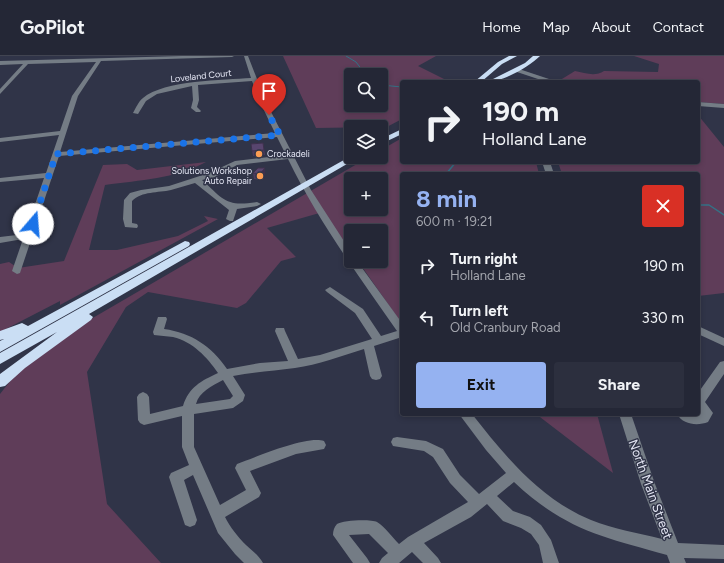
<!DOCTYPE html>
<meta charset="utf-8">
<style>
:root{--surface:#242736;--page:#2c2f3e;--text:#f1f3f6;--muted:#a3a5ad;--line:#414451;--accent:#95b2f1}
body{margin:0;font-family:Figtree,sans-serif;background:var(--page);color:var(--text);height:100vh;display:flex;flex-direction:column;font-size:15px;white-space:nowrap}
*{box-sizing:border-box;margin:0}
p{font-size:13px;color:var(--muted)}
.icon{flex:none;width:22px;height:22px;fill:none;stroke:currentColor;stroke-width:2;stroke-linecap:round;stroke-linejoin:round}
.map{position:relative;flex:1;overflow:hidden}
.panel{position:absolute;left:400px;top:116px;width:300px;height:244px;display:flex;flex-direction:column;background:var(--surface);border-radius:4px;box-shadow:0 2px 6px #0003,0 0 0 1px var(--line)}
.panel>*{flex:none}
.banner{position:absolute;left:400px;top:24px;width:300px;height:84px;border-radius:4px;box-shadow:0 2px 6px #0003,0 0 0 1px var(--line);background:#242736;color:var(--text);overflow:hidden}
.controls{position:absolute;left:344px;top:12px;display:grid;gap:8px}
.controls a{display:grid;place-items:center;width:44px;height:44px;border-radius:4px;background:var(--surface);box-shadow:0 2px 6px #0003,0 0 0 1px var(--line);font-size:20px}
.pin{position:absolute;display:grid;place-items:center;width:34px;height:34px;color:#fff;margin:-41px -17px;border-radius:50% 50% 50% 0;rotate:-45deg;box-shadow:0 0 4px #0007}
.pin .icon{rotate:45deg}
.me{position:absolute;width:44px;margin:-22px;rotate:18deg;stroke-linejoin:round;filter:drop-shadow(0 0 3px #0008)}
.turn{display:flex;align-items:center;gap:14px;height:84px;padding:0 16px;font-size:18px}
.turn .icon{width:52px;height:52px;stroke-width:2.5}
.turn b{display:block;font-size:28px;line-height:34px}
.round{display:grid;place-items:center;flex:none;width:42px;height:42px;border-radius:4px;background:var(--page)}
.overview{display:flex;align-items:center;justify-content:space-between;height:68px;padding:0 16px}
h1{font-size:24px;font-weight:700;line-height:30px;color:var(--accent)}
.primary-button{display:flex;gap:8px;margin-top:auto;padding:8px 16px}
.primary-button a{flex:1;height:46px;border-radius:4px;background:var(--accent);color:#111;font-size:16px;font-weight:700;line-height:46px;text-align:center}
.primary-button a+a{background:var(--page);color:var(--text)}
ul{padding:0;list-style:none}
li{display:flex;align-items:center;gap:12px;height:52px;padding:0 16px}
li div{flex:1}
li b{display:block;font-size:15px}
li em{font-style:normal}
header{display:flex;align-items:center;gap:24px;box-sizing:border-box;height:56px;padding:0 20px;background:var(--surface);border-bottom:1px solid var(--line)}
header strong{font-size:19px}
nav{display:flex;gap:22px;margin-inline-start:auto;font-size:14px}
.map>svg:first-child{display:block}
.green{fill:#5f3d59;fill-rule:evenodd}
.lines{fill:none;stroke-linecap:round;stroke-linejoin:round}
.stream-far1{stroke:#347286;stroke-width:1}
.stream{stroke:#347286;stroke-width:1.5}
.minor{fill:#747c85;fill-rule:evenodd}
.highway{fill:#cadef4;fill-rule:evenodd}
.wall{fill:#4c3b5f}
.shaded-wall{fill:#3e304d}
.building{fill:#58456e;stroke:#3e304d}
.route{stroke:#1a73e8;stroke-width:7;stroke-dasharray:0 12.6}
.poi-dot{fill:#fc9d53;stroke:#303448;stroke-width:1.5}
.labels{text-anchor:middle;stroke-width:3;stroke-linejoin:round;paint-order:stroke}
.far-street-label{font-size:9px;fill:#e4e6f4;stroke:#303448}
.far-poi-label{font-size:9px;fill:#e4e6f4;stroke:#303448;text-anchor:start}
.near-street-label{font-size:13px;fill:#e4e6f4;stroke:#303448}
</style>
<header>
<strong>GoPilot</strong>
<nav><a>Home</a><a>Map</a><a>About</a><a>Contact</a></nav>
</header>
<div class="map">
<svg width="724" height="507" viewBox="0 0 724 507">
<rect width="100%" height="100%" fill="#303448"/>
<!-- green -->
<g class="green">
<path d="M283,0h153l-18,10 32,16h-48v37l-21,11v-3l-65,1zM351,19h30v30h-30z"/>
<path d="M634,0h90v48l-26,-2v-20h-141l18,-11c10,2 20,6 29,0l54,1 1,-8z"/>
<path d="M698,59l26,32v146l-26,3v-122h-136l-4,-12h140z"/>
<path d="M402,82v24h134l3,12h-137v150l-44,-63h23v-30h-30v21l-28,-40 -56,16 29,29 -15,4 -35,42 -9,5 -89,-16 -22,15 -39,65 20,132 54,59h-161v-169l11,-14 44,-40 314,-183h12v-7zM351,123h30v30h-30z"/>
<path d="M206,106c-32,17 -65,18 -101,23l-16,65h28l61,-14 30,-15 -4,-5 14,3 -158,86v-4l-60,31v-68l9,-2 9,6 46,-7 39,-96 24,-1 10,6z"/>
<path d="M536,358h61l16,59z"/>
</g>
<g class="lines">
<!-- stream-far1 -->
<g class="stream-far1">
<path d="M346,0l10,6 10,13"/>
<path d="M381,29l21,2"/>
</g>
<!-- stream -->
<g class="stream">
<path d="M446,118l10,-12"/>
<path d="M698,149h11l15,10"/>
</g>
<!-- minor -->
<g class="minor">
<path d="M182,0h52l-2,1 -131,4 -23,35 -18,56 215,-19 -15,-31 -8,-21 -54,4 1,15 -2,7 4,4 -1,1h-4l-5,-4 2,-8 -1,-14 -35,8 -11,7 -8,13 -5,-1c3,-5 5,-11 10,-15 21,-18 81,-18 108,-20l-7,-22h4l18,46 45,88 40,62v9h6l45,62v14l-28,9 8,30 -2,3 -4,1 -4,-1 -2,-3 -6,-27c-23,7 -46,16 -69,19 -21,3 -41,4 -62,8l12,19 -2,6 -10,7 -39,6v33l26,58 26,-15 -11,-22 2,-4c19,-7 70,-29 87,-23l2,4 -2,4 -28,5 -46,17 11,22 -2,4 -34,20c5,10 13,20 21,28 6,6 13,10 17,18h-19l-9,-9 -17,-21 -25,-58 -9,5 13,40 -2,5 -5,2 -5,-2 -16,-48 2,-4 18,-8 -7,-18v-31l-38,9 -4,-2 -2,-3 -1,-23 2,-3 4,-2 4,2 2,3 1,17 33,-8c6,-19 18,-25 35,-33 -11,-16 -25,-31 -45,-36 -6,-1 -13,-1 -19,-2l-1,-3 5,-15h8l1,2 -3,10c28,4 47,17 63,40l33,-6 28,-2 -13,-30 1,-3h8l1,3 13,28 22,-4 52,-16 -17,-26 -28,-21 -2,-2 5,-3 33,22 18,27 16,-5c-39,-56 -79,-110 -109,-172l-51,6 -22,12 -13,3c22,20 24,27 55,22l4,2 -4,2 -20,3 -4,12h-3l-4,-2 3,-9 -34,-27c-8,2 -16,5 -24,7 -13,3 -29,1 -39,11v22l5,1 1,2 -1,2 -12,-1 -2,-8 1,-19 6,-7 11,-3 28,-4 40,-13 26,-12 51,-6 -9,-18 -218,19 -39,117 -3,1 -5,-3 11,-32 -23,4v-6l25,-3 19,-56 -44,4v-4l46,-5 13,-38 -59,7v-4l60,-7 12,-35 24,-34 -68,2 -28,30v-5l23,-25 -23,1v-4zM223,324l10,16 -3,3 -34,5c3,-12 16,-18 27,-24z"/>
<path d="M519,13l36,12 1,1h-9l-30,-10 -1,-1z"/>
<path d="M698,46l26,2v4l-26,-2z"/>
<path d="M542,106h8l4,12h-8z"/>
<path d="M698,270l26,12v8l-26,-12z"/>
<path d="M724,305v13l-19,28 8,11 -5,9c-10,4 -25,3 -31,-8l23,1 -2,-5v-17l22,-31z"/>
<path d="M459,358h13c33,42 68,85 119,106 23,9 47,13 71,19l-21,-55 -22,-70h12l24,70 23,59 46,2v14l-40,-1 2,5h-16l-3,-8c-64,-18 -102,-25 -153,-73l-17,14 16,15 17,6 11,8 10,15 8,23h-16l-4,-18 -8,-11 -10,-6 -18,-7 -16,-17 -16,13 -47,26 14,15 3,5h-18l-11,-11 -13,11h-20l3,-5 6,-5 -19,-19 -20,1 18,23 3,5h-17l-20,-28c0,-4 1,-8 4,-11 6,-4 34,-5 40,-2 8,5 15,15 22,22l9,-7 60,-35 -18,-19 -17,-26 -9,-6 -31,-5 -2,-4 2,-4 4,-1 29,4 17,8 17,26 19,19 27,-21 -20,-23z"/>
</g>
<!-- highway -->
<g class="highway">
<path d="M509,0h8l-15,8 -21,18h-7l24,-20z"/>
<path d="M533,0h7c-11,11 -38,26 -53,26l38,-19z"/>
<path d="M402,73v5l-21,10v-5z"/>
<path d="M351,100l8,1 -270,157 4,3 -2,3 -66,48 -20,18 -5,1v-13l57,-42 -57,32v-11z"/>
<path d="M185,185l4,1 1,2 -1,2 -189,106v-11l4,-2 -4,1v-9l22,-8 6,3z"/>
</g>
</g>
<!-- wall -->
<g class="wall">
<path d="M263,87l2,12 -12,1 -2,-12z"/>
<path d="M253,117l12,1 -4,6 -7,-1z"/>
</g>
<!-- shaded-wall -->
<path class="shaded-wall" d="M265,112v6l-4,6 -1,-6z"/>
<!-- building -->
<g class="building">
<path d="M263,87l1,7 -12,1 -1,-7z"/>
<path d="M258,112h7l-5,6 -7,-1z"/>
</g>
<g class="lines">
<!-- route -->
<path class="route" d="M33,168l23,-70 224,-19 -11,-20"/>
</g>
<!-- markers -->
<g class="poi-dot">
<circle cx="259" cy="98" r="4"/>
<circle cx="260" cy="120" r="4"/>
</g>
<g class="labels">
<!-- far-street labels -->
<g class="far-street-label">
<text transform="translate(201 20) rotate(-6)" y="3">Loveland Court</text>
</g>
<!-- far-poi labels -->
<g class="far-poi-label">
<text x="267" y="101">Crockadeli</text>
<text x="252" y="118" text-anchor="end">Solutions Workshop<tspan x="252" dy="10">Auto Repair</tspan></text>
</g>
<!-- near-street labels -->
<g class="near-street-label">
<text transform="translate(651 433) rotate(70)" y="5">North Main Street</text>
</g>
</g>
</svg>
<div class="controls">
<a><svg class="icon" aria-label="search" viewBox="0 0 24 24"><circle cx="10" cy="10" r="6"/><path d="M15 15l6 6"/></svg></a>
<a><svg class="icon" aria-label="layers" viewBox="0 0 24 24"><path d="M12 4l9 5-9 5-9-5zM3 14l9 5 9-5"/></svg></a>
<a>+</a>
<a>−</a>
</div>
<div class="pin" style="left:269px;top:59px;background:#d93025"><svg class="icon" aria-label="arrive" viewBox="0 0 24 24"><path d="M6 21V4h12l-3 4 3 4H6"/></svg></div>
<svg class="me" style="left:33px;top:168px" viewBox="-20 -20 40 40"><circle r="19" fill="#fff"/><path d="M0-13L10 11 0 6-10 11z" fill="#1a73e8"/></svg>
<div class="banner">
<div class="turn"><svg class="icon" aria-label="right" viewBox="0 0 24 24"><path d="M7 20v-9h11M14 6l5 5-5 5"/></svg><div><b>190 m</b>Holland Lane</div></div>
</div>
<section class="panel">
<div class="overview"><div><h1>8 min</h1><p>600 m · 19:21</p></div><a class="round" style="background:#d93025;color:#fff"><svg class="icon" aria-label="close" viewBox="0 0 24 24"><path d="M6 6l12 12M18 6L6 18"/></svg></a></div>
<ul>
<li><svg class="icon" aria-label="right" viewBox="0 0 24 24"><path d="M7 20v-9h11M14 6l5 5-5 5"/></svg><div><b>Turn right</b><p>Holland Lane</p></div><em>190 m</em></li>
<li><svg class="icon" aria-label="left" viewBox="0 0 24 24"><path d="M17 20v-9H6M10 6l-5 5 5 5"/></svg><div><b>Turn left</b><p>Old Cranbury Road</p></div><em>330 m</em></li>
</ul>
<div class="primary-button"><a>Exit</a><a>Share</a></div>
</section>
</div>
